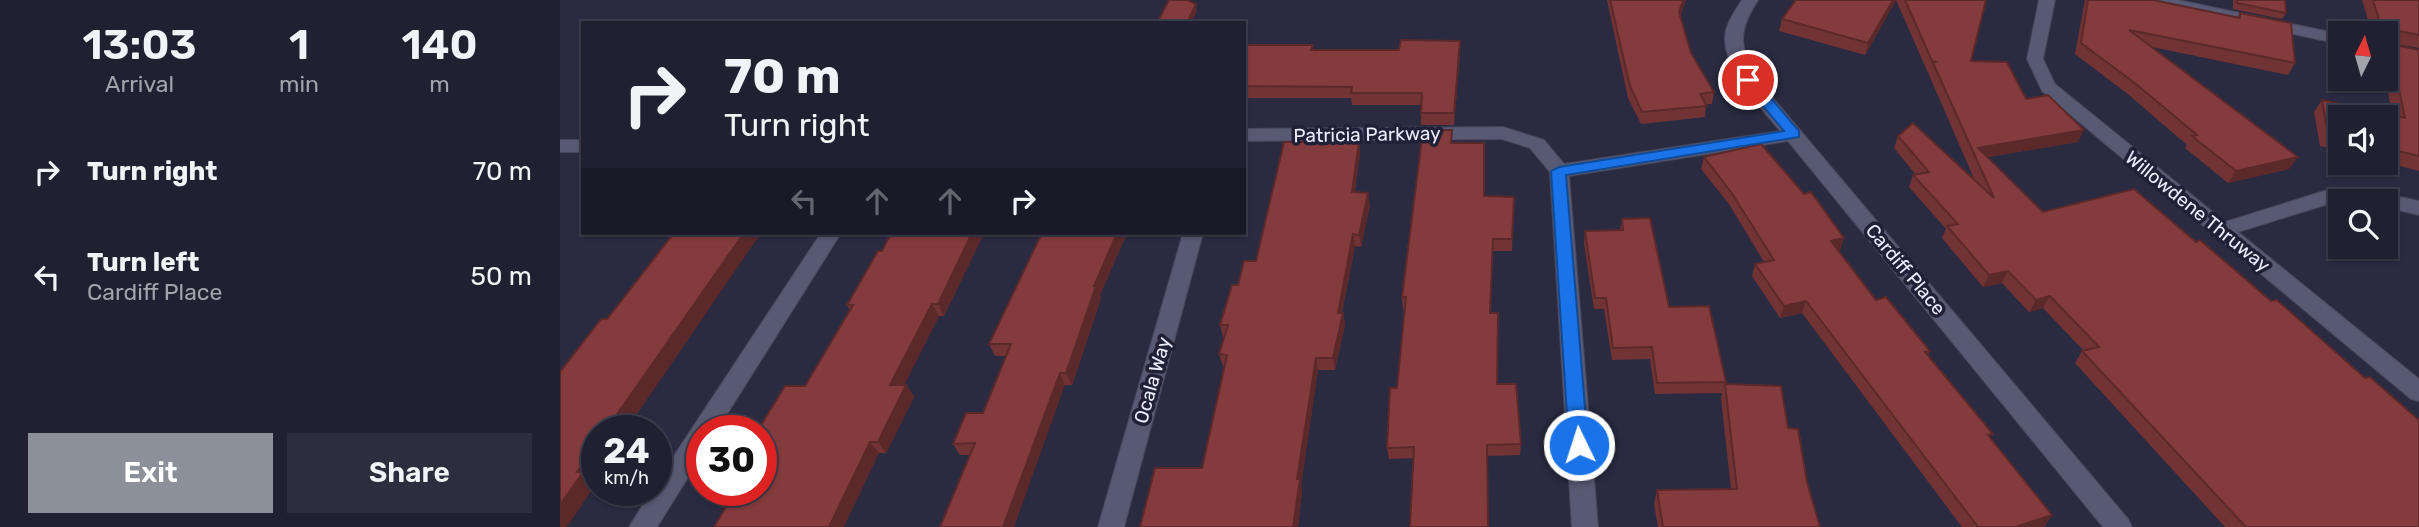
<!DOCTYPE html>
<style>
:root{--surface:#202031;--page:#2d2d3d;--text:#f1f3f6;--muted:#a2a3ab;--line:#3d3e4d;--accent:#8c9099}
body{margin:0;font-family:Rubik,sans-serif;background:var(--page);color:var(--text);height:100vh;display:flex;flex-direction:column;font-size:26px;white-space:nowrap}
*{box-sizing:border-box;margin:0}
p{font-size:23px;color:var(--muted)}
.icon{flex:none;width:38px;height:38px;fill:none;stroke:currentColor;stroke-width:2;stroke-linecap:round;stroke-linejoin:round}
.map{position:relative;flex:1;overflow:hidden}
.drawer{display:flex;flex-direction:column;background:var(--surface);width:560px}
.drawer>*{flex:none}
.hud{position:absolute;left:21px;top:21px;width:665px;height:214px;border-radius:0px;box-shadow:0 2px 5px #0004,0 0 0 2px var(--line);background:#202031;color:var(--text);overflow:hidden}
.needle{width:46px;rotate:5deg}
.fabs{position:absolute;left:1768px;top:21px;display:grid;gap:14px}
.fabs a{display:grid;place-items:center;width:70px;height:70px;border-radius:0px;background:var(--surface);box-shadow:0 2px 5px #0004,0 0 0 2px var(--line);font-size:35px}
.speed{position:absolute;left:21px;top:415px;display:flex;gap:14px;font-size:35px;font-weight:700;text-align:center}
.speed>*{display:grid;place-content:center;width:91px;height:91px;border-radius:50%;background:var(--surface);box-shadow:0 2px 5px #0004,0 0 0 2px var(--line);line-height:1}
.speed small{font-size:18px;font-weight:400}
.speed .limit{border:10px solid #d22;background:#fff;color:#111}
.pin{position:absolute;display:grid;place-items:center;width:60px;height:60px;color:#fff;margin:-30px;border:4px solid #fff;border-radius:50%;box-shadow:0 2px 7px #0007}
.me{position:absolute;width:77px;margin:-38px;rotate:356deg;stroke-linejoin:round;filter:drop-shadow(0 0 5px #0008)}
.turn{display:flex;align-items:center;gap:24px;height:147px;padding:0 28px;font-size:32px}
.turn .icon{width:91px;height:91px;stroke-width:2.5}
.turn b{display:block;font-size:49px;line-height:60px}
.lanes{display:flex;align-items:center;height:66px;padding:0 28px;background:#0003;justify-content:center;gap:35px;direction:ltr}
.lanes .off{opacity:.35}
.eta{display:flex;justify-content:space-evenly;align-items:center;height:119px;text-align:center}
.eta b{font-size:42px;font-weight:600;line-height:49px}
.primary-button{display:flex;gap:14px;margin-top:auto;padding:14px 28px}
.primary-button a{flex:1;height:80px;border-radius:0px;background:var(--accent);color:#fff;font-size:28px;font-weight:600;line-height:80px;text-align:center}
.primary-button a+a{background:var(--page);color:var(--text)}
ul{padding:0;list-style:none}
li{display:flex;align-items:center;gap:21px;height:105px;padding:0 28px}
li div{flex:1}
li b{display:block;font-size:26px}
li em{font-style:normal}
main{display:flex;flex:1;min-height:0}
.map>svg:first-child{display:block}
.lines{fill:none;stroke-linecap:round;stroke-linejoin:round}
.minor-casing{stroke:#47465a;stroke-width:2}
.minor{fill:#585972;fill-rule:evenodd}
.wall{fill:#723334}
.shaded-wall{fill:#5c292b}
.building{fill:#843b3d;stroke:#5c292b;stroke-width:2}
.route{fill:#1a73e8;stroke:#114b97;stroke-width:2}
.labels{text-anchor:middle;stroke-width:7;stroke-linejoin:round;paint-order:stroke}
.street-label{font-size:19px;fill:#ececfc;stroke:#212036}
</style>
<main>
<section class="drawer">
<div class="eta">
<div><b>13:03</b><p>Arrival</p></div>
<div><b>1</b><p>min</p></div>
<div><b>140</b><p>m</p></div>
</div>
<ul>
<li><svg class="icon" aria-label="right" viewBox="0 0 24 24"><path d="M7 20v-9h11M14 6l5 5-5 5"/></svg><div><b>Turn right</b></div><em>70 m</em></li>
<li><svg class="icon" aria-label="left" viewBox="0 0 24 24"><path d="M17 20v-9H6M10 6l-5 5 5 5"/></svg><div><b>Turn left</b><p>Cardiff Place</p></div><em>50 m</em></li>
</ul>
<div class="primary-button"><a>Exit</a><a>Share</a></div>
</section>
<div class="map">
<svg width="1859" height="527" viewBox="0 0 1859 527">
<rect width="100%" height="100%" fill="#2a2a41"/>
<g class="lines">
<defs>
<g id="minor">
<path d="M1182,0h16c-21,33 -18,45 -2,78l372,441 4,8h-29l-315,-386 -219,35 29,351h-26l-22,-355 -20,-24 -28,-9 -258,2v-12l259,-2 41,13 20,24 216,-33c-20,-25 -62,-67 -54,-101 3,-11 10,-21 16,-30z"/>
<path d="M1479,0h16l-12,59 12,25 170,138 99,-31 53,1 42,9v14l-34,-8v-6h-45v4h-15l-87,27 181,147v22l-8,-2 -369,-308 -15,-32z"/>
<path d="M1588,0h30l162,34v10l-184,-39z"/>
<rect x="0" y="140" width="23" height="12"/>
<path d="M261,233h20l-124,197h-15v25l-45,72h-28l23,-37h4v-7z"/>
<path d="M623,233h20l-79,294h-26z"/>
</g>
</defs>
<!-- minor casing -->
<use href="#minor" class="minor-casing"/>
<!-- minor -->
<use href="#minor" class="minor"/>
</g>
<!-- wall -->
<g class="wall">
<path d="M1047,0h79l-6,16 11,37 23,39 -2,12h-6l-1,13 -64,7 -13,-26z"/>
<path d="M1236,0h190l-15,61 55,38 52,43 -90,15 55,55 376,315h-194l-150,-164 7,-12h2l-41,-43 -14,4 -27,-29 -19,4 -41,-49 4,-9 -37,-42 4,-12h3l-22,-27 4,-12 77,45 -46,-106v-2h-1l-32,-73 -31,55 -86,-24 3,-12z"/>
<path d="M1525,0h68l84,17 3,-4 55,50 -7,12 -136,-28 137,122 -61,14 -43,-35 2,-3 -58,-50 -54,-41z"/>
<path d="M1673,0h52l1,13 -4,6 -49,-10z"/>
<path d="M1802,0h57v48l-28,-5v1l28,6v121l-34,-9v-45h-45v34l-20,-5 -6,-34 8,-12 71,16 -8,-37v-46h-13z"/>
<path d="M900,41v12l-6,72h-33v-20h-69l-1,-7h-107v-53h69v5h86z"/>
<path d="M799,142l1,11 -5,39 15,13 -9,42 -6,-1 -13,67h1l2,12 -10,45h-17l-17,115 1,6 -4,36h-158l62,-59 23,-102h-2l-4,-12 5,-17h-1l-3,-12 18,-40 18,-24z"/>
<path d="M1144,157l136,94h-1l37,49 54,51 -2,4 62,83 62,77 -8,12h-82l-160,-214 -22,5 -28,-42 3,-12 9,-2 -35,-58 -28,-35z"/>
<path d="M924,196l30,1 -2,54h-19l-3,62 7,71 24,60 -1,11 -131,4 -2,-11 10,-60 8,-79h-2l-1,-12z"/>
<path d="M1062,219l47,88 57,75 -1,2 63,44 19,54 13,45h-162l-4,-23 3,-14 74,-1 -10,-91 1,-5 -67,1 -5,-35 -38,1 -8,-51h-10l-10,-66 1,-12h35z"/>
<path d="M424,233l-40,83h-5l-35,69h2l8,12 -28,56h-7l-118,37v-60l44,-44 45,-76 -3,-5z"/>
<path d="M482,233h85l-27,62 1,3 -29,87h-7l-95,70h-10l-7,-11 30,-31 23,-57h-11l-6,-12z"/>
</g>
<!-- shaded-wall -->
<g class="shaded-wall">
<path d="M1123,0h3l-9,24 2,-12z"/>
<path d="M1333,0h3l-31,55 3,-12z"/>
<path d="M636,4l1,7 -6,12h-4z"/>
<path d="M900,41v12l-6,72v-12z"/>
<path d="M1524,130l-6,12 -102,17 2,-11z"/>
<path d="M799,142l1,11 -7,51 -1,-12z"/>
<path d="M1738,157l-9,12 -61,14 8,-12z"/>
<path d="M808,193l2,12 -9,42 -2,-12z"/>
<path d="M184,233h17l-135,197h-20z"/>
<path d="M412,233h12l-40,83 -6,-12z"/>
<path d="M557,233h10l-27,62 1,3 -29,87 -6,-12 28,-87z"/>
<path d="M793,234l2,12 -16,79 -1,-12z"/>
<path d="M1284,238l-4,13 -13,2 4,-12z"/>
<path d="M1448,271l-6,12 -19,4 6,-12z"/>
<path d="M1490,296l-7,12 -14,4 7,-12z"/>
<path d="M1246,301l-4,12 -22,5 4,-12z"/>
<path d="M372,304l7,12 -41,81 -8,-12z"/>
<path d="M783,313l2,12 -10,45 -2,-12z"/>
<path d="M756,358l2,12 -17,115 1,6 -4,36h-5l4,-48z"/>
<path d="M500,373l5,12 -51,142h-11z"/>
<path d="M346,385l8,12 -28,56 -8,-11z"/>
<path d="M310,442l9,11 -35,74h-15z"/>
<path d="M37,444v30l-5,6 4,4 -29,43h-7v-22l17,-33z"/>
<path d="M1492,515l-8,12h-29z"/>
</g>
<!-- building -->
<g class="building">
<path d="M609,0h18l9,4 -9,19h-30z"/>
<path d="M1050,0h73l-4,12 12,41 23,39 -14,2 7,12 -65,6 -12,-26z"/>
<path d="M1236,0h97l-25,43 -86,-24z"/>
<path d="M1345,0h81l-15,61 36,1 19,37 22,-4 36,35 -106,18 65,64 91,-23 62,53 4,-2 71,61 6,-1 88,78 5,-1 49,43v107h-173l-164,-176 17,-4 -49,-51 -14,4 -28,-29 -19,4 -42,-49 11,-2 -45,-49 16,-3 -31,-36 15,-13 81,75 -61,-135 3,-1 -4,-1z"/>
<path d="M1528,0h65l87,18v-5l51,10 4,40 -166,-33 169,127 -62,14 -44,-35 5,-1 -61,-51 -55,-41z"/>
<path d="M1677,0h48l1,13 -49,-10z"/>
<path d="M1813,0h46v35l-25,-5 -3,2v12l28,6v106l-34,-8v-31h-45v20l-12,-3 -6,-34 83,18 -9,-43 -11,-35v-7h-2z"/>
<path d="M841,40l59,1 -6,72h-33l1,-20h-71l1,-6 -108,-1v-41h69l-2,5h88z"/>
<path d="M863,130h29l-1,13h33v53l30,1 -2,42h-19l-3,74h8l-1,71h19l5,60 -34,1 1,82h-78l4,-80 -27,1 3,-60h7l9,-91h-4z"/>
<path d="M724,142h75l-7,50 16,1 -9,42 -6,-1 -15,79h5l-10,45h-17l-19,121h3l-7,48h-153l15,-59h47l25,-113 -8,-1 9,-29h-8l12,-40h6l6,-24h12z"/>
<path d="M1201,144l43,50 7,-2 33,46 -13,3 45,59 10,-3 44,54 -5,1 68,82 -5,1 64,80 -37,12h-37l-172,-226 -22,5 -29,-42 19,-4 -43,-68 -27,-35z"/>
<path d="M1090,218l19,89 40,-1 17,76 -69,1 -5,-36 -39,1 -7,-50h-11l-10,-67 38,-1 -1,-11z"/>
<path d="M114,233h70l-138,197h-9v14l-20,28h6l-23,33v-133l41,-53h6z"/>
<path d="M331,233h81l-34,71h-6l-42,81h16l-28,57h-8l-41,85h-115l22,-37h25v-45l2,-2h-2v-13h-3l27,-44h20l48,-81h-6l31,-54h4z"/>
<path d="M482,233h75l-23,53h2l-30,87h-6l-57,154h-63l35,-84 -22,1 13,-31h17l28,-69h-22z"/>
<path d="M1165,384l56,2 7,42 10,1 9,53 13,45h-157l-6,-37 80,-1z"/>
</g>
<!-- route -->
<path class="route" d="M1188,76l5,1 46,54v6l-233,38 22,270 -3,5 -6,3 -7,-3 -3,-5 -18,-274 8,-4 225,-36 -43,-51z"/>
<g class="labels">
<!-- street labels -->
<g class="street-label">
<text transform="translate(807 134) rotate(-1)" y="7">Patricia Parkway</text>
<text transform="translate(1638 211) rotate(39)" y="7">Willowdene Thruway</text>
<text transform="translate(1346 269) rotate(50)" y="7">Cardiff Place</text>
<text transform="translate(592 380) rotate(-74)" y="7">Ocala Way</text>
</g>
</g>
</svg>
<div class="fabs">
<a><svg class="needle" viewBox="-14 -14 28 28"><path d="M0-13l5 13h-10z" fill="#e53935"/><path d="M0 13l5-13h-10z" fill="#a2a3ab"/></svg></a>
<a><svg class="icon" aria-label="sound" viewBox="0 0 24 24"><path d="M4 9h4l5-4v14l-5-4H4zM17 9q2 3 0 6"/></svg></a>
<a><svg class="icon" aria-label="search" viewBox="0 0 24 24"><circle cx="10" cy="10" r="6"/><path d="M15 15l6 6"/></svg></a>
</div>
<div class="speed"><div>24<small>km/h</small></div><div class="limit">30</div></div>
<div class="pin" style="left:1188px;top:80px;background:#d93025"><svg class="icon" aria-label="arrive" viewBox="0 0 24 24"><path d="M6 21V4h12l-3 4 3 4H6"/></svg></div>
<svg class="me" style="left:1019px;top:445px" viewBox="-20 -20 40 40"><circle r="17" fill="#1a73e8" stroke="#fff" stroke-width="3"/><path d="M0-11L8 9 0 5-8 9z" fill="#fff"/></svg>
<div class="hud">
<div class="turn"><svg class="icon" aria-label="right" viewBox="0 0 24 24"><path d="M7 20v-9h11M14 6l5 5-5 5"/></svg><div><b>70 m</b>Turn right</div></div>
<div class="lanes"><svg class="icon off" aria-label="left" viewBox="0 0 24 24"><path d="M17 20v-9H6M10 6l-5 5 5 5"/></svg><svg class="icon off" aria-label="ahead" viewBox="0 0 24 24"><path d="M12 20V5M6 11l6-6 6 6"/></svg><svg class="icon off" aria-label="ahead" viewBox="0 0 24 24"><path d="M12 20V5M6 11l6-6 6 6"/></svg><svg class="icon" aria-label="right" viewBox="0 0 24 24"><path d="M7 20v-9h11M14 6l5 5-5 5"/></svg></div>
</div>
</div>
</main>
